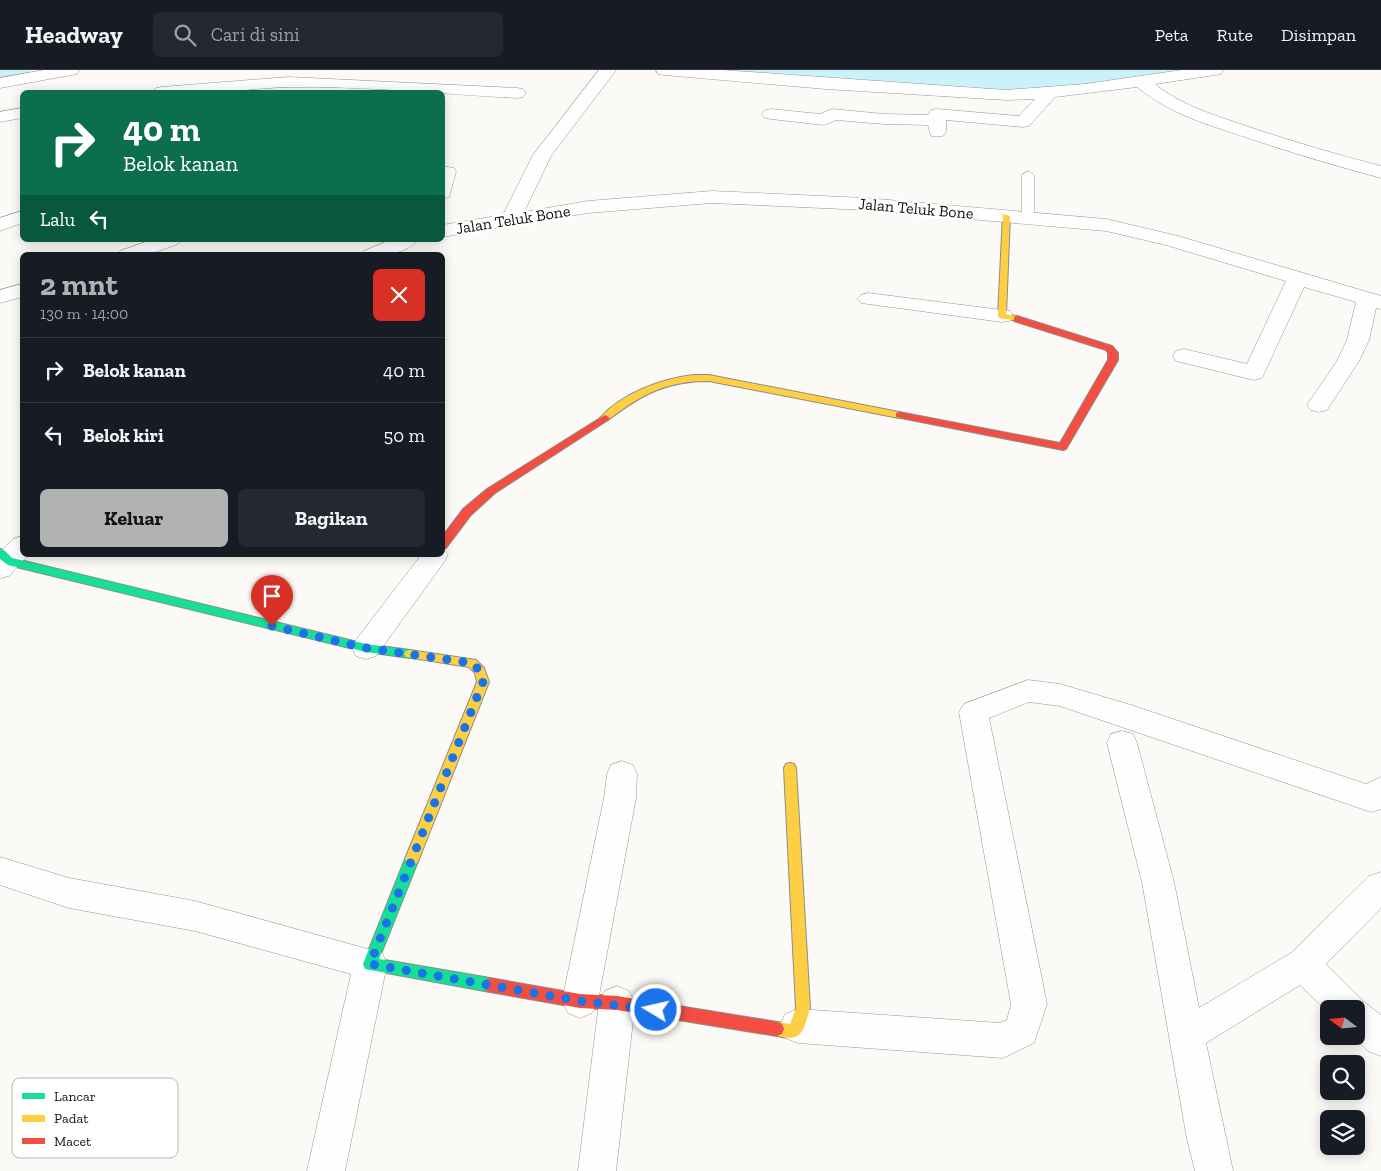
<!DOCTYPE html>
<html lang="id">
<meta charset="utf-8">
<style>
:root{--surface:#171b24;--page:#242831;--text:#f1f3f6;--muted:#9ea1a6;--line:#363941;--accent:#b1b2b3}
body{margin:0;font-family:"Zilla Slab",serif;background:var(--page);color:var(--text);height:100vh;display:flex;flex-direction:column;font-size:19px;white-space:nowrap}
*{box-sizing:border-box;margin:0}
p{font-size:16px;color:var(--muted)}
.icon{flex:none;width:28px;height:28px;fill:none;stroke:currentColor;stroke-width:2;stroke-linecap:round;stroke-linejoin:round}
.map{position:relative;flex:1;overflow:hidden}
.sheet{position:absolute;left:20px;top:182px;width:425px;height:305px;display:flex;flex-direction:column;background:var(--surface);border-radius:8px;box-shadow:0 2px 12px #0003}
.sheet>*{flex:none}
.banner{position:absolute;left:20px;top:20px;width:425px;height:152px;border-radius:8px;box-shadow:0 2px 12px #0003;background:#0b6e4f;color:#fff;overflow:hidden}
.needle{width:32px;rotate:286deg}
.controls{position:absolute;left:1320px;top:930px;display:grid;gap:10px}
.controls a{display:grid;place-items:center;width:45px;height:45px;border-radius:8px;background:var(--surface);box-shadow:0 2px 12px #0003;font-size:25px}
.pin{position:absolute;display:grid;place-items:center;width:42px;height:42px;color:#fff;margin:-51px -21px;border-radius:50% 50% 50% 0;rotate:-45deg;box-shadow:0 0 5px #0007}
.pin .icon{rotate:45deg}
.me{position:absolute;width:55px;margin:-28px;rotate:279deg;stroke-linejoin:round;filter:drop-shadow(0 0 4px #0008)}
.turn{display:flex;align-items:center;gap:18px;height:105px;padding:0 20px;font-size:22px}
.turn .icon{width:65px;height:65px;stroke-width:2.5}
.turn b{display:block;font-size:35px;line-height:42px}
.then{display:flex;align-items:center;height:48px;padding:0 20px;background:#0003;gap:10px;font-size:19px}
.round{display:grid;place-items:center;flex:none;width:52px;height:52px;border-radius:8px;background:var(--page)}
.headline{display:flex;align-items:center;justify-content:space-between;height:85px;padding:0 20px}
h1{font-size:30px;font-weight:700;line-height:38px;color:var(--accent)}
.cta{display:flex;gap:10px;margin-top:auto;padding:10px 20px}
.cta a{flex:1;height:58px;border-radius:8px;background:var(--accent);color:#111;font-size:20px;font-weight:700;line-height:58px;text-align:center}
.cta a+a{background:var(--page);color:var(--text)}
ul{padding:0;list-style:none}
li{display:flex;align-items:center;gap:15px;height:65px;padding:0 20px;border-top:1px solid var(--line)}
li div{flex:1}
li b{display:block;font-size:19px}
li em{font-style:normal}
header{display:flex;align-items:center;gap:30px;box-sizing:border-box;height:70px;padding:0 25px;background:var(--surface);border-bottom:1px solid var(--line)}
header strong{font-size:24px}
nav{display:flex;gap:28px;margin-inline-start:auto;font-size:18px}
.search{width:350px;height:45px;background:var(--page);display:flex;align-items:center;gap:12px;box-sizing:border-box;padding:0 18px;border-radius:8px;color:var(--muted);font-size:19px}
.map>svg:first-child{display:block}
.water{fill:#caf3f9}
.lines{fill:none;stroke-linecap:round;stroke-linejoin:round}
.river{fill:#caf3f9;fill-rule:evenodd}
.lane-casing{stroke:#969594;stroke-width:1}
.street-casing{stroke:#969594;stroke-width:1}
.fast-casing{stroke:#8d8c8b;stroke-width:2}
.slow-casing{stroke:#8d8c8b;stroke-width:2}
.jam-casing{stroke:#8d8c8b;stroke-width:2}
.lane{fill:#fffefe;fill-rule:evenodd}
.street{fill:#fffefe;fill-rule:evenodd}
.fast{fill:#16e098;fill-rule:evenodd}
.slow{fill:#ffcf43;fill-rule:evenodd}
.jam{fill:#f24e42;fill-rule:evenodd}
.route{stroke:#1a73e8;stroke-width:9;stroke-dasharray:0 16.2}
.labels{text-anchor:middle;stroke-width:5;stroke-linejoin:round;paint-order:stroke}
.far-street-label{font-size:16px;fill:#101010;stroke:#fff}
.key{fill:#fff;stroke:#b7b7b7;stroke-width:1}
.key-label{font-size:14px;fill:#101010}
</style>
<header>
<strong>Headway</strong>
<div class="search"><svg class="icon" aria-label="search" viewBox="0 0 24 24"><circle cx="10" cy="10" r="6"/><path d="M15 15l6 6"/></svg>Cari di sini</div>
<nav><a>Peta</a><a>Rute</a><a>Disimpan</a></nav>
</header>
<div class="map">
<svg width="1381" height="1101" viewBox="0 0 1381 1101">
<rect width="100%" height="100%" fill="#fcfaf7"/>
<!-- water -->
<path class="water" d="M696,0h509l-180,24z"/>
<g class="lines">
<!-- river -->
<path class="river" d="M0,0h31l-7,9 -24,5z"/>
<defs>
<path id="lane" d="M1028,101l6,4v43l-6,4 -6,-4v-43z"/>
<g id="street">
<path d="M44,0h35l-2,4 -6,1 -71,13v-10z"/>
<path d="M599,0h17l-65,86 -27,56 64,-11 124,-10 154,7 240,21 72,17 203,60v13l-5,-1 -7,32 -10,21 -32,49 -8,2 -8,-2 -4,-5 30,-44 10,-21 9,-38 -52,-15 -42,91 -8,2 -78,-19 -3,-5 3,-5 8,-2 63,15 39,-83 -120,-36 -60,-14 -240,-21 -154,-7 -124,10 -146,24v-12l61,-10 30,-60z"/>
<path d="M656,0h66l284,20 79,-6 97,-14h41l-2,4 -6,1 -60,9c28,23 63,32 97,44 43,14 85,27 129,38v12c-45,-12 -89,-25 -133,-40 -42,-14 -76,-23 -111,-51l-82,10 -26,29 -6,1 -77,-7v12l-3,4h-12l-3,-11 -44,-1 -48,-4 -12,5 -53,-6 -6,-1 -3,-4 3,-4 6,-1 49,5 12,-5 52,5 44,1 3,-5 6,-1 82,7 16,-17 -29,1 -180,-11 -162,-14 -6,-1z"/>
<path d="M289,7l228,11 6,1 3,4 -3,4 -6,1c-75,-4 -150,-12 -227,-11 -45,1 -92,11 -137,5l3,-4 6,-1z"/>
<path d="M22,38v10l-22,4v-10z"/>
<path d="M442,96l12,2 2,4 -7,25 -7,2z"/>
<path d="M22,141v12l-22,8v-13z"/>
<path d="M151,170h30l-3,4 -31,11h-30l3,-4z"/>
<path d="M390,170h27c-11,16 -39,15 -56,15l3,-4z"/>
<path d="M22,214v13l-22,6v-13z"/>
<path d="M868,223l134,17 8,1 3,5 -3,5 -8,1 -141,-19 -4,-4 4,-4z"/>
<path d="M22,466v19h6l-19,21 -9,2v-26l13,-13z"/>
<path d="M442,478l6,7 -4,7 -68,94 -10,3 -10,-3 -4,-8 4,-8 65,-85h21z"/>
<path d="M1028,610l32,4 71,21 235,79 15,-7v32l-10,3 -311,-106 -31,-4 -40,16 58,286 -13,39 -31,15 -205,-15 -13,-5 -5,-12 5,-12 13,-5 202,14 7,-3 4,-16 -52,-292 5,-8z"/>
<path d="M1122,661l11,3 4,9 37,139 25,126 92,-55 78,-77 12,-4v36l-55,56 37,37 18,14v41l-13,-5 -15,-15h3v-27h-27v4l-29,-28 -94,58 27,128h-38l-8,-32 -45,-257 -35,-139 4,-9z"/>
<path d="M622,691l11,4 4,9 -1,24 -38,203 -6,12 -12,5 -12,-5 -6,-12 42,-203 3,-24 4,-9z"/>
<path d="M0,787l69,21 126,23 187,52 5,11 -42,207h-38l44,-197 -156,-43 -126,-23 -69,-23z"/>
<path d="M617,916l12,5 6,12 -19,168h-38l21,-168 6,-12z"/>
</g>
<g id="fast">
<path d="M0,479l4,1 8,8 354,86 44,6 4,1 2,3 -2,3 -4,1 -44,-6 -358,-87 -8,-6z"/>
<path d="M412,783l5,2 2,4 -40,100 111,19 5,2 2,5 -2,5 -5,2 -125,-23 -2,-5 42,-105 2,-4z"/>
</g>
<g id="slow">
<path d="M1003,144l7,2 -4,98 14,3v4l-21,-3 -1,-2z"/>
<path d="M693,305h16l190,37 5,3 -5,3 -190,-37c-43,0 -67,13 -101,39l-3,1 -5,-3c22,-25 61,-39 93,-43z"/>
<path d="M410,580l66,10 8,8 5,14 -70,177 -2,4 -5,2 -5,-2 -2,-4 72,-177 -2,-9 -6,-6 -63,-10 -2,-3 2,-3z"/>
<path d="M790,693l4,1 2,4 14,240c-7,25 -9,37 -38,26l-2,-5 2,-5 5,-2 13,2 6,-16 -12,-240 2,-4z"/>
</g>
<g id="jam">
<path d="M1017,246l95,30 6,7v7l-52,89 -3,1 -167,-33v-4l3,-1 161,31 48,-83v-7l-2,-3 -92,-29v-4z"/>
<path d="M605,345l5,3 -2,2 -113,73 -24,22 -25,33 -4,1v-12l21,-28 24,-20z"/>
<path d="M490,908l90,16 37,2 160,26 5,2 2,5 -2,5 -5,2 -160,-26 -37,-2 -90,-16 -5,-2 -2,-5 2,-5z"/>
</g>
</defs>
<!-- lane casing -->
<use href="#lane" class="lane-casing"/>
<!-- street casing -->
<use href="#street" class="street-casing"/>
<!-- fast casing -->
<use href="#fast" class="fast-casing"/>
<!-- slow casing -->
<use href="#slow" class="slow-casing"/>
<!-- jam casing -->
<use href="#jam" class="jam-casing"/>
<!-- lane -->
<use href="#lane" class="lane"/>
<!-- street -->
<use href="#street" class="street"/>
<!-- fast -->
<use href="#fast" class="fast"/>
<!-- slow -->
<use href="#slow" class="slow"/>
<!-- jam -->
<use href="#jam" class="jam"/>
</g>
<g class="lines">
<!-- route -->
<path class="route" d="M272,556l94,22 106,15 8,8 3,11 -113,282 210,37 76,9"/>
</g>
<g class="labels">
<!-- far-street labels -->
<g class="far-street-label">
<text transform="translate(916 138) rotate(5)" y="6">Jalan Teluk Bone</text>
<text transform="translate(513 149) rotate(-9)" y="6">Jalan Teluk Bone</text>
</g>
</g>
<!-- legend -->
<rect x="12" y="1008" width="166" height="80" rx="8" class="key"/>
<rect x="22" y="1023" width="23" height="6" fill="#16e098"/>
<rect x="22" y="1045" width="23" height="7" fill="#ffcf43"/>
<rect x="22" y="1068" width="23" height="6" fill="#f24e42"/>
<g class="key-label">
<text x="54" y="1031">Lancar</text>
<text x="54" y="1053">Padat</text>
<text x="54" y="1076">Macet</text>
</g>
</svg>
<div class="controls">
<a><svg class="needle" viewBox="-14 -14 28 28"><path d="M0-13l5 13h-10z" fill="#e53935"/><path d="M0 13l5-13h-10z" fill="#9ea1a6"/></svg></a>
<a><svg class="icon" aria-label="search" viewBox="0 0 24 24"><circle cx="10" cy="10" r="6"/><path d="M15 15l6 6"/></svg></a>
<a><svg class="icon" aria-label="layers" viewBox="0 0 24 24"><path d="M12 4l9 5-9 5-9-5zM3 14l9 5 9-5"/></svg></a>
</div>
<div class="pin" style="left:272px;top:556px;background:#d93025"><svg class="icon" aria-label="arrive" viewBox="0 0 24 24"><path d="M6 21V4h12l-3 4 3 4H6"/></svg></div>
<svg class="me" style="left:656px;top:940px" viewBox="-20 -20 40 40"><circle r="17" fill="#1a73e8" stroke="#fff" stroke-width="3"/><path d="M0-11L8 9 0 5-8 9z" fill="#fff"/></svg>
<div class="banner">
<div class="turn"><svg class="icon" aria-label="right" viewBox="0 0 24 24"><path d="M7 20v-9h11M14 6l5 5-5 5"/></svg><div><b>40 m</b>Belok kanan</div></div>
<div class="then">Lalu<svg class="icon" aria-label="left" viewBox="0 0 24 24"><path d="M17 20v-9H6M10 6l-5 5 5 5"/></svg></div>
</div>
<section class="sheet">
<div class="headline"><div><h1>2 mnt</h1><p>130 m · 14:00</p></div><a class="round" style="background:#d93025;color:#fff"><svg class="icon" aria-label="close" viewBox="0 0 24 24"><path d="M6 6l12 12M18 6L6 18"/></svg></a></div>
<ul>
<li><svg class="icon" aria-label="right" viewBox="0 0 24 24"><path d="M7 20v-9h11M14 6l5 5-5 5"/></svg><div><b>Belok kanan</b></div><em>40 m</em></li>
<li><svg class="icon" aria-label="left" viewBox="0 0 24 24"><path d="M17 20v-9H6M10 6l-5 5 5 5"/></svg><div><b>Belok kiri</b></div><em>50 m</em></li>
</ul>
<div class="cta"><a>Keluar</a><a>Bagikan</a></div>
</section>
</div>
